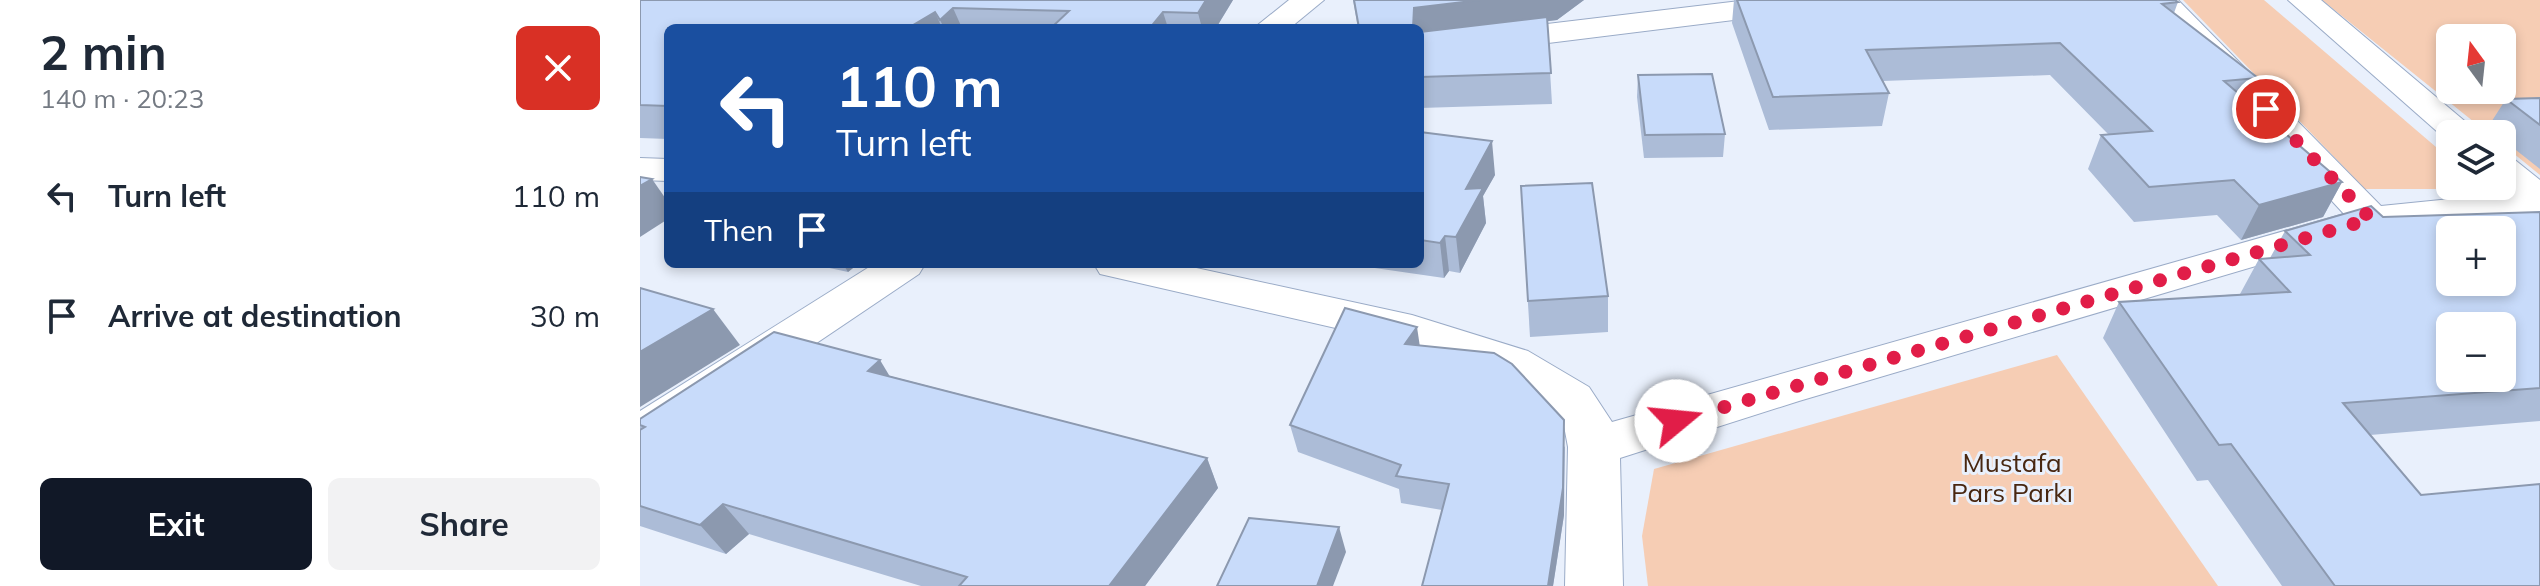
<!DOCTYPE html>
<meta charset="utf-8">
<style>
:root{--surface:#fff;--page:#f2f2f3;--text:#1f2937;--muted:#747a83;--accent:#111827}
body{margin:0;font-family:Mulish,sans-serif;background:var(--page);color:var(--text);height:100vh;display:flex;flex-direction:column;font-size:30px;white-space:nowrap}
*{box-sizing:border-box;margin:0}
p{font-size:26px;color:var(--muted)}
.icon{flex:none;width:44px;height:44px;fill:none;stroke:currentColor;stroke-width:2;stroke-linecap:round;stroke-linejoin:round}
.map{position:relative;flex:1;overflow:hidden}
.sheet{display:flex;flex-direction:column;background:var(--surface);width:640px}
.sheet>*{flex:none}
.top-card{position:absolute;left:24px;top:24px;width:760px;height:244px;border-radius:12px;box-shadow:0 4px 12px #0003;background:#1a4fa0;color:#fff;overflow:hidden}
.needle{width:52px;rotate:345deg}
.fabs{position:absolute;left:1796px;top:24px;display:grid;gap:16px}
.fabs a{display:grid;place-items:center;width:80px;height:80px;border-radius:12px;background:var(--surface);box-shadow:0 4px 12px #0003;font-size:40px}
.pin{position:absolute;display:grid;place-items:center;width:68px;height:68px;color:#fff;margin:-34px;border:4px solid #fff;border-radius:50%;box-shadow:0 2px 8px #0007}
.me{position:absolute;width:88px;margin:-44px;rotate:73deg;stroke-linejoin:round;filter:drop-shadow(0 0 6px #0008)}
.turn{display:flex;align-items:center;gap:28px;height:168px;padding:0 40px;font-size:36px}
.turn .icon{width:104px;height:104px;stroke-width:2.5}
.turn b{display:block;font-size:56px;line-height:68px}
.then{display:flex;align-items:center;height:76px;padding:0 40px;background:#0003;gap:16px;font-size:30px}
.round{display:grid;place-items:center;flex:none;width:84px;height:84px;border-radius:12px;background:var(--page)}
.headline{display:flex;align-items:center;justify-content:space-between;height:136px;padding:0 40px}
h1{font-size:48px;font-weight:700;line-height:60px}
.cta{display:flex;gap:16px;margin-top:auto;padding:16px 40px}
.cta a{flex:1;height:92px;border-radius:12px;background:var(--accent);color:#fff;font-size:32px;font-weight:700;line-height:92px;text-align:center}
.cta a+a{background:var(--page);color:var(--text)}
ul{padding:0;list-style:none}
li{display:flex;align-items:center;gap:24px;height:120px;padding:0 40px}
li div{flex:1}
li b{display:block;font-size:30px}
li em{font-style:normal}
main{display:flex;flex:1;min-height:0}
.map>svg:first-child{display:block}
.green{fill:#f6cdb4;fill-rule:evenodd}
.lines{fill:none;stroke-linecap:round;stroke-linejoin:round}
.minor-casing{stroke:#9aabc7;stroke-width:2}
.secondary-casing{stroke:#9aabc7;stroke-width:2}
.minor{fill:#fff;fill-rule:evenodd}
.secondary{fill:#fff;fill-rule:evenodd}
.wall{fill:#acbcd7}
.shaded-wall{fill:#8c99af}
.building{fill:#c8dbfa;stroke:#8c99af;stroke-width:2;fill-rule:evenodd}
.route{stroke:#e11d48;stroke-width:14;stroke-dasharray:0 25.2}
.labels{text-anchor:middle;stroke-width:6;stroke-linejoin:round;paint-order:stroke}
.near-park-label{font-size:26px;fill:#482711;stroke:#e9f0fc}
</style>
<main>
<section class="sheet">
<div class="headline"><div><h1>2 min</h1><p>140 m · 20:23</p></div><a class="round" style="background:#d93025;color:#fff"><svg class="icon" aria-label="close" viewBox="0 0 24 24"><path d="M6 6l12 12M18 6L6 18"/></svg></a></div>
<ul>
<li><svg class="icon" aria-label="left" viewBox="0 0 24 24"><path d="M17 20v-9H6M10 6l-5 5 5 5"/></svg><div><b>Turn left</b></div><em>110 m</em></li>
<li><svg class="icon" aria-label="arrive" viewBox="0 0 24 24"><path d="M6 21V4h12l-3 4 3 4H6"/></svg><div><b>Arrive at destination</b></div><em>30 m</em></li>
</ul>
<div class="cta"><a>Exit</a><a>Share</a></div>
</section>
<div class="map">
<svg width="1900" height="586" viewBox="0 0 1900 586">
<rect width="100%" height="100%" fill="#e9f0fc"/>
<!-- green -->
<g class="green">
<path d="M1543,0h81l186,159v27h31l4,3h-120z"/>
<path d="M1682,0h218v175l-38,-31v-10h-13zM1810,38h52v52h-52z"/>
<path d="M1417,355l161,231h-570l-6,-50 12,-67z"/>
</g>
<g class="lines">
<defs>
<g id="minor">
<path d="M649,0h35l-34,28h-36z"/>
<path d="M1108,0h90l-4,6 -11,3 -403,50v-20z"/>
<path d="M1506,0h32l203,206 159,-16v24l-166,17 -575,170 -179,57 3,128h-58l3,-139 -4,-21 -9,-13 -61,-38 -106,-35 -288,-66 -6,-10h84l234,51 116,36 61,36 23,35 732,-208z"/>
<path d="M0,158l28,1v22l-28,-1z"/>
<path d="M234,264h51l-6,10 -261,176 -18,5v-44z"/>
</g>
<g id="secondary">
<path d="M1648,0h33l159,134h-30l-1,8z"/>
<path d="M1862,157l13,3 25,20v32l-14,-4 -26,-22z"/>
</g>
</defs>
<!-- minor casing -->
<use href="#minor" class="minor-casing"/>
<!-- secondary casing -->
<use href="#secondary" class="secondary-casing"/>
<!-- minor -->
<use href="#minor" class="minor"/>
<!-- secondary -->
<use href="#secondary" class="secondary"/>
</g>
<!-- wall -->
<g class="wall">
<path d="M0,0h593l-17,28h-548v111l-28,-1z"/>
<path d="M713,0h231l-27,20 -10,1 5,83 -132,4v-80h-62z"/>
<path d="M1094,0h441l3,2 -4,11 84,65 -11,23 95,81 -19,35 -82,23 -24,-25 -83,7 -46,-53 13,-34 7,-1 -58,-59 -167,6 6,12 -7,33 -113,4 -37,-107z"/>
<path d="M998,75l87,59 -2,23 -79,1 -7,-61z"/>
<path d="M1900,98v71l-38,-30v-5h-6l-8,-7 18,-28z"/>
<path d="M780,132l75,43 -12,21 3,27 -26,50 -11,-2 -5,7 -97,-14h73z"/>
<path d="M881,186l87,110v36l-78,5z"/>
<path d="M1900,212v209l-170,14 51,60 119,91h-258l-74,-106 -11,1 -94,-143 16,-36 121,-8 19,-35 11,-1 15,-27 98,-14z"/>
<path d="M171,264h47l-10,8z"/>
<path d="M779,346l146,101 -1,68 -11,71h-131l20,-76 -41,-7 -2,-14 -101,-37 -8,-27z"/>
<path d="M250,376l317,82 11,30 -73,98h-224l-172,-52 -23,20 -86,-28v-107z"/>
</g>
<!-- shaded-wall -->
<g class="shaded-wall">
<path d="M566,0h27l-17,28h-14l-4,-15z"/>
<path d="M840,0h104l-27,20 -137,17v-9h-7l1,-20z"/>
<path d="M313,8l9,20h-18l-4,-8z"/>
<path d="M295,12l7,16h-34z"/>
<path d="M523,12l5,16h-18z"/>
<path d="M852,141l3,34 -12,21 3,27 -26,50 -4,-36 10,-48z"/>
<path d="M12,179l16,23v17l-28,18v-51z"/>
<path d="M1702,182l-19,35 -82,23 18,-35z"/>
<path d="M805,236l4,35 -5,7 -4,-35z"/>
<path d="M203,264h15l-10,8z"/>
<path d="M73,309l27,36 -100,62v-55z"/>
<path d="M777,327l4,27 -16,-10z"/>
<path d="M240,360l18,30 -30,-19z"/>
<path d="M924,420v95l-11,71h-5z"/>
<path d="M567,458l11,30 -73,98h-36z"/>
<path d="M83,504l26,30 -23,20 -26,-29z"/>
<path d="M699,527l7,25 -13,34h-16z"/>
</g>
<!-- building -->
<g class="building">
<path d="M0,0h566l-8,13 -35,-1 -13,16h-99l18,-17 -116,-3 -13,12 -5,-8 -27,16h-240v78l-28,-1z"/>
<path d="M714,0h126l-66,8 -1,20h-54z"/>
<path d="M1097,0h438l3,2 -16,2 96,74 -34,3 118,101 -83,23 -25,-25 -85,7 -48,-52 51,-4 -92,-88 -194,7 23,43 -116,4z"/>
<path d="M907,17l4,56 -131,4v-45z"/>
<path d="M1072,74l13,60 -80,1 -7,-60z"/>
<path d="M1900,98v27l-34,-26z"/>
<path d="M780,132l72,9 -26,48 17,-1 -27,49 -11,-1 -5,7 -20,-3z"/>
<path d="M0,177l12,2 -12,7z"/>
<path d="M952,183l16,113 -80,5 -7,-115z"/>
<path d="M1731,206l12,11 157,-5v176l-197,15 78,92 119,-11v102h-205l-104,-142 -12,1 -100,-143 171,-10 -31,-33 51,-4 -25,-24zM1810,230h52v52h-52zM1810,326h52v52h-52z"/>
<path d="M0,288l73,21 -73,43z"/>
<path d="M705,308l72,19 -12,17 89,9 18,11 52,56 -1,68 -15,98h-126l27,-102 -53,-8 5,-11 -111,-40z"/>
<path d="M134,332l106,28 -12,11 339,87 -98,128h-150l8,-9 -244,-73 -23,21 -60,-19v-76l5,-3 -5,-2v-6z"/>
<path d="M609,518l90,9 -22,59h-100z"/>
</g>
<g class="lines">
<!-- route -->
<path class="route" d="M1036,421l695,-202 -105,-110"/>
</g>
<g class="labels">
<!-- near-park labels -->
<g class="near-park-label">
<text x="1372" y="472">Mustafa<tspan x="1372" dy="30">Pars Parkı</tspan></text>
</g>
</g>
</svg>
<div class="fabs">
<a><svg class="needle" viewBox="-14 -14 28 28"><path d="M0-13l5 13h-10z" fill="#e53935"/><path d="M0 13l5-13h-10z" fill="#747a83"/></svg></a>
<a><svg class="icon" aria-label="layers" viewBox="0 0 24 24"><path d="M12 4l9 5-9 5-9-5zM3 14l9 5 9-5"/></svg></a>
<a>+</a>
<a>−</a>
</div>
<div class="pin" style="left:1626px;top:109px;background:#d93025"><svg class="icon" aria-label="arrive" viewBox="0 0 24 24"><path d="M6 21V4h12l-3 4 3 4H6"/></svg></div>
<svg class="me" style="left:1036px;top:421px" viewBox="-20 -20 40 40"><circle r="19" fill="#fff"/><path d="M0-13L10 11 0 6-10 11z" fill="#e11d48"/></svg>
<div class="top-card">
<div class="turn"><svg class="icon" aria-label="left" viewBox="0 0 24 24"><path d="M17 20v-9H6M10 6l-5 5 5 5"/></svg><div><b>110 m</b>Turn left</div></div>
<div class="then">Then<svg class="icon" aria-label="arrive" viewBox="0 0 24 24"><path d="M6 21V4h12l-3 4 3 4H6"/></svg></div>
</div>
</div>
</main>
